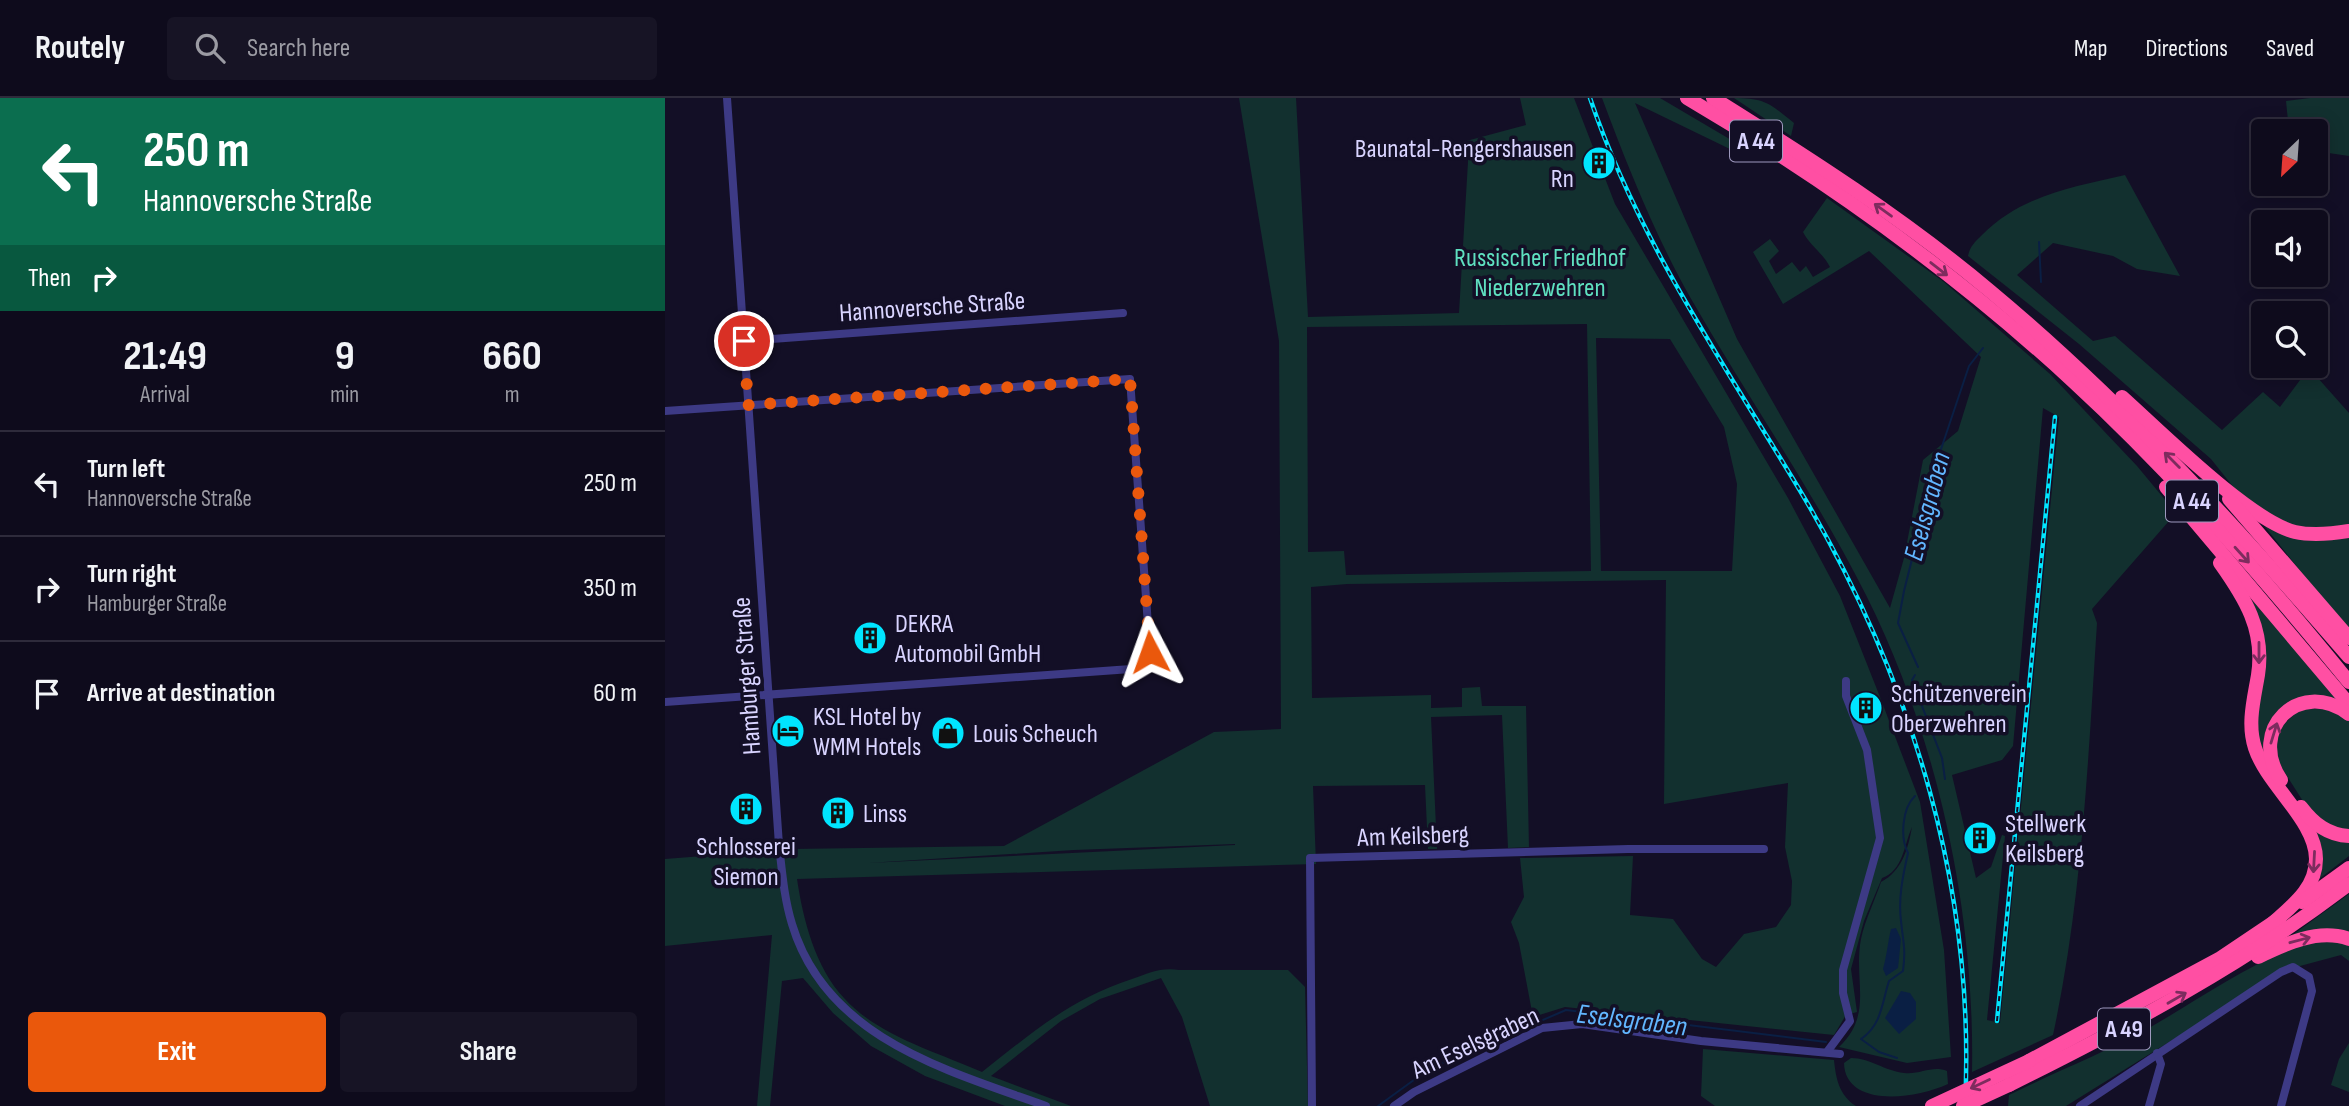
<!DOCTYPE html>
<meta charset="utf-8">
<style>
:root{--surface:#0e0b1c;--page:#171425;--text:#f1f3f6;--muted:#9b9ba3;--line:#2e2b3b;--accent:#ea580c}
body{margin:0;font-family:"Sofia Sans Condensed",sans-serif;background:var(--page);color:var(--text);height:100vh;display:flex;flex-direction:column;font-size:26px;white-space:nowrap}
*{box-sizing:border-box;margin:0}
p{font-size:23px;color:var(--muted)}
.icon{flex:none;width:38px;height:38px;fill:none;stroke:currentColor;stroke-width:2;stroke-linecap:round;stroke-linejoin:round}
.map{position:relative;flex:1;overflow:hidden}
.drawer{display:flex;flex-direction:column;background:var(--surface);width:665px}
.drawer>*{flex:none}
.banner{background:#0b6e4f;color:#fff;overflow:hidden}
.needle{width:46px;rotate:205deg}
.buttons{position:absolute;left:1586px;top:21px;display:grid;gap:14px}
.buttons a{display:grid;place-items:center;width:77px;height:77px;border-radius:7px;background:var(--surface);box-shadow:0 4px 18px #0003,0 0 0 2px var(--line);font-size:35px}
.pin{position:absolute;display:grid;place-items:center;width:60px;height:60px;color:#fff;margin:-30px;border:4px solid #fff;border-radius:50%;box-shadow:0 2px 7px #0007}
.me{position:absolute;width:77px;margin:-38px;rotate:356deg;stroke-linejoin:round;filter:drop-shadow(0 0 5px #0008)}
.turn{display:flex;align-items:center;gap:24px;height:147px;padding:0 28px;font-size:32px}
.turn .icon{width:91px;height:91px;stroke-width:2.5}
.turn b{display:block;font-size:49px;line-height:60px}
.then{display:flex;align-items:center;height:66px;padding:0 28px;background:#0003;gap:14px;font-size:26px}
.eta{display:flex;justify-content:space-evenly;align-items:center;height:119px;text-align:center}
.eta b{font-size:42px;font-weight:700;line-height:49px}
.primary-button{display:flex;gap:14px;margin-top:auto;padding:14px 28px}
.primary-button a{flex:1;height:80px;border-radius:7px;background:var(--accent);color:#fff;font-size:28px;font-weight:700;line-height:80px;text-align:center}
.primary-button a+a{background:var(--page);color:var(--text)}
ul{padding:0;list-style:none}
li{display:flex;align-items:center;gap:21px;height:105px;padding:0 28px;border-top:2px solid var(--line)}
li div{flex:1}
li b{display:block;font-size:26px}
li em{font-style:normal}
header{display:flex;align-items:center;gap:42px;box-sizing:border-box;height:98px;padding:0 35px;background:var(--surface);border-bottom:2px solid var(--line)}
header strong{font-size:33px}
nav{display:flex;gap:38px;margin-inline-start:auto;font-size:24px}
.search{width:490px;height:63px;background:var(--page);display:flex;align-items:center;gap:18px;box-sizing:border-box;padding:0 24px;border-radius:7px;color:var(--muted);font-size:26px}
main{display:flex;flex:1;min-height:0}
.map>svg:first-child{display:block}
.green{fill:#12302f;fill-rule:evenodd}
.water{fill:#0a1f44}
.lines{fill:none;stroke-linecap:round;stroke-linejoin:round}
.stream{stroke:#0a1f44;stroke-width:2}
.street{stroke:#3d3a85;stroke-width:8}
.highway{stroke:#ff4fa3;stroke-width:14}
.rail-casing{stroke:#00e5ff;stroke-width:4.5}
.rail{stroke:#130f26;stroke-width:2;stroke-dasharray:5;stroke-linecap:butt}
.highway-bridge{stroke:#ff4fa3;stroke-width:14}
.oneway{stroke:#7d2c5e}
.route{stroke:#ea580c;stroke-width:12;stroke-dasharray:0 21.6}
.labels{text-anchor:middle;stroke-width:7;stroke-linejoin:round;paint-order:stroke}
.shield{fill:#130f26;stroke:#9e99be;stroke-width:2}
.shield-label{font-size:24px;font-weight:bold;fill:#d9d4ff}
.poi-label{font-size:26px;fill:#d9d4ff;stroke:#130f26;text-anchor:start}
.park-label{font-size:26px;fill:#5fe0c0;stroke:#130f26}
.street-label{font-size:26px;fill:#d9d4ff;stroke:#130f26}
.water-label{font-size:28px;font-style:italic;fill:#62b6ff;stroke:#130f26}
</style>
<header>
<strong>Routely</strong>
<div class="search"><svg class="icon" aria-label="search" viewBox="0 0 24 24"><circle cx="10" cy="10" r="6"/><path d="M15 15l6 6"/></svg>Search here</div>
<nav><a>Map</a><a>Directions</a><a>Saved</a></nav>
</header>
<main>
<section class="drawer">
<div class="banner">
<div class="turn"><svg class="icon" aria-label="left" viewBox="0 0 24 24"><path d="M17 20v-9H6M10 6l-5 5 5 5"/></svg><div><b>250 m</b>Hannoversche Straße</div></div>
<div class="then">Then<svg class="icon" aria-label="right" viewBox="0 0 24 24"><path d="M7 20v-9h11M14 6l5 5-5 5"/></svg></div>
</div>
<div class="eta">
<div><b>21:49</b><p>Arrival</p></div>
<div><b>9</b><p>min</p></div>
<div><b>660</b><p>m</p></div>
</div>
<ul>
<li><svg class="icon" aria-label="left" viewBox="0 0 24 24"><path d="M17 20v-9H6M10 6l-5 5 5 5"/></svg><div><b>Turn left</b><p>Hannoversche Straße</p></div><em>250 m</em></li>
<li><svg class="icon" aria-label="right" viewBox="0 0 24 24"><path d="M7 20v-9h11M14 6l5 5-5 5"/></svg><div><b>Turn right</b><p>Hamburger Straße</p></div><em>350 m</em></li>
<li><svg class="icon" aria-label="arrive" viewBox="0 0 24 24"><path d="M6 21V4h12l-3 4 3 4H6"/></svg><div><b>Arrive at destination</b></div><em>60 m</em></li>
</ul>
<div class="primary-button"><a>Exit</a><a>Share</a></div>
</section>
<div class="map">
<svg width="1684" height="1008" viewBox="0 0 1684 1008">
<rect width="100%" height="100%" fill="#130f26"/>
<!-- green -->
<g class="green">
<path d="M574,0h57l12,219 151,-4 10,-168 -13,4 -1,-5 71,-19 -6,-27h54l41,106 173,294 52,98 40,101 40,105 24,148 7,107 -44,6 -68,-16c35,-33 14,-67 22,-108 4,-19 14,-39 20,-57 21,-11 27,-33 31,-55 -8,18 -9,44 -30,51l-18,43 -13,48 6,43 -11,3 -12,20 -269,-28 -32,10 -14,-74 -8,-21 13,-25 -4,-39 113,-2 -3,59 43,4 29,40 14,8 28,-33 32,-7 15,-22 1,-24 -7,-34 3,-64 -124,21 2,-224 -319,4 -36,3 1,111 119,-3v13l31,-1v-19l18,-1 2,19h44l3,141 -21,1 -6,-133 -71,2 6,132h-9l-3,-64 -112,1 3,78 -519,15c6,40 18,88 47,119 34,38 93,54 138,74 51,-40 87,-72 150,-93 17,-6 29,-12 47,-9h109l17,17 3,119h-98l-28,-89 -21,-39 -61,21 -39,22 -70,55 80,30h-66l-80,-30 -54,-30 -38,-33 -30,-35 -21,3 -12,125h-13l15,-171 -107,11v-87l127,-10 212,-3 210,-114 67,-3 -2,-388zM922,226l4,247 -245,4 -2,-24 -36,1 -1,-225zM931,240l74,1 54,88 13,57 -5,87h-131zM570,746v1l-367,18 206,-13z"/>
<path d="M937,0h58l95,56 -21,-3 -99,-48 102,236 153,269 14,-50 19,-98 35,-29 23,-74 -112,-106 -86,53 -30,-52 17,-13 9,12 -10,10 7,13 16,-12 8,10 6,-6 7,11 17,-10c-7,-14 -20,-21 -27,-35l24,-34 117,84 106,92 87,92 39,47 -84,96 5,14c-9,138 -15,277 -44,412l-81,37c3,-161 -34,-333 -106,-477 -52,-103 -119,-198 -176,-298 -35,-62 -63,-132 -88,-199zM1378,310l16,9 -59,606 -13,-3 18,-184 -3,-1 -11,32 -15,11 -24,-103 50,-15 11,-14z"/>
<path d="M1069,0c32,0 36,6 60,25l-3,13z"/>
<path d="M1645,0h39v58l-34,-5v-20h-26l-3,-30z"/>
<path d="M1460,77l55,101 -43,-7 -24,-13 -60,-13 -36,32 76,66 22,-5 107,94 41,-38 17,15 29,-39 40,45v219l-138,-173 -132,-115 -111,-88c2,-10 7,-14 14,-21 40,-40 91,-48 143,-60z"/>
<path d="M1586,503l6,2 84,102h-56l-16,60 -10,-21z"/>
<path d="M1662,610l22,12v113l-36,-16 -33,-52 -5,-21 5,-16 20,-19z"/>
<path d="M1651,730l33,12v16l-35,27 -3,-52z"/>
<path d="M1684,796v41l-62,4z"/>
<path d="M1659,840l25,6v17l-8,-6 -56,15 -219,136h-58l1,-11c46,-23 95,-42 140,-67 56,-32 112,-74 175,-90z"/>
<path d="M1684,945v49l-18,-7 8,-26z"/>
<path d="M1038,951l131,11c2,19 5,35 22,46h-141l-14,-10z"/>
<path d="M1186,960c19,0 34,13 53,15 16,2 28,-8 43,-2l1,13c-38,17 -103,22 -104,-21z"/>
</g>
<!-- water -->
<g class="water">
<path d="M1231,830l5,11 -3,29 -12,8 -3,-7c4,-14 5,-28 8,-40z"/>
<path d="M1236,893l9,2 6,9v17l-17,15 -14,-16z"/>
</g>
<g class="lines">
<!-- stream -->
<g class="stream">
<path d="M1374,144l2,40"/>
<path d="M1253,569l-20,-44 6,-32 32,-127 33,-98 14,-18"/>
<path d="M1250,577l-3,5 30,78 3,21"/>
<path d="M1232,960l-18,-6 -18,-13c21,-14 21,-37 28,-58l14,-10c3,-23 0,-29 -2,-50 -3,-23 2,-46 7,-68 -8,-15 -6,-45 7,-57"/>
<path d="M713,1008l51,-37 137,-59 260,32"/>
</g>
<!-- street -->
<g class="street">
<path d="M62,0l52,747c3,26 5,53 13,79 34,114 154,146 254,182"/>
<path d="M79,243l379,-28"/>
<path d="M0,313l465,-32 20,273 -6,11 -13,6 -466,33"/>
<path d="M1162,954l23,-31 -7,-28v-23l37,-132 -13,-88 -21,-54v-15"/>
<path d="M647,1008l-2,-248 318,-9h136"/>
<path d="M729,1008l20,-14 128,-64 40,-4 119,17 139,13"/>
<path d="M1415,1008l201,-134 12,-5 16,10 3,14 -31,115"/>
<path d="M1484,1008l12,-42 -4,-11"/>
</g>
<!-- highway -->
<g class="highway">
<path d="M1022,0c138,81 270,176 387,284 100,92 189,195 275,300"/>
<path d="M1048,0c96,60 190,120 277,193 132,110 247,236 359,366"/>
<path d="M1457,299c38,34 128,124 173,135 18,4 36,2 54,-1"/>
<path d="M1501,389l183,217"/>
<path d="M1564,401l120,139"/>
<path d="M1555,465c25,35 45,67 38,112 -4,24 -11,49 -3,73 12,37 61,73 61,111 0,29 -23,46 -43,64"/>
<path d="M1616,682c-34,-50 18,-103 68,-66"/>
<path d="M1636,709c13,17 27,28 48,29"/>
<path d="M1637,804l47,-34"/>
<path d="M1593,859c27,-13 60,-29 91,-18"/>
<path d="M1364,963l190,-102 61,-41"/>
<path d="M1344,987c119,-59 234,-120 340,-201"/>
</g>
<defs>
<g id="rail">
<path d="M925,0c49,145 137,270 215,401 108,184 171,392 160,607"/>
<path d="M1332,923l58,-604"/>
</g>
</defs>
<!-- rail casing -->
<use href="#rail" class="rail-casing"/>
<!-- rail -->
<use href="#rail" class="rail"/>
<!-- highway-bridge -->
<g class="highway-bridge">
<path d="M1267,1008l97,-45"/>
<path d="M1298,1008l46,-21"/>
</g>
</g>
<!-- one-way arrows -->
<defs><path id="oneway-shaft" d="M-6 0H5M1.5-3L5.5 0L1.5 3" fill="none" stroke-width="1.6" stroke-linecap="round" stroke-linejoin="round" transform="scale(1.75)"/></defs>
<g class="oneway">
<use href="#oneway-shaft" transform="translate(1218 112) rotate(-144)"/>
<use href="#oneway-shaft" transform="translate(1274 171) rotate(38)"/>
<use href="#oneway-shaft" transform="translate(1507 362) rotate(-135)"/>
<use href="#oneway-shaft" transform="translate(1577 457) rotate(48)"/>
<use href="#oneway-shaft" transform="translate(1594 555) rotate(90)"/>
<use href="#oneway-shaft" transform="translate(1609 635) rotate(-73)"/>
<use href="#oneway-shaft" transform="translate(1649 764) rotate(93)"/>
<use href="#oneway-shaft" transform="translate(1635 842) rotate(-15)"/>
<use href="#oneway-shaft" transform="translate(1512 900) rotate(-30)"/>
<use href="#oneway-shaft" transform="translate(1315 986) rotate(155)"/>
</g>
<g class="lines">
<!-- route -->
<path class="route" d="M79,243l4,64 382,-26 20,273"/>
</g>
<!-- icons -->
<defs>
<symbol id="building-disc" viewBox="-11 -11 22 22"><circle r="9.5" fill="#00e5ff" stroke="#130f26"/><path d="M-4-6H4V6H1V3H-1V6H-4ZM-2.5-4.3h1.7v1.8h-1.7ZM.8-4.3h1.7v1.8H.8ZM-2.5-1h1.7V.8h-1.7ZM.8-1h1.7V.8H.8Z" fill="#111"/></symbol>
<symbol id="hotel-disc" viewBox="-11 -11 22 22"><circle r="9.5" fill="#00e5ff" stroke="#130f26"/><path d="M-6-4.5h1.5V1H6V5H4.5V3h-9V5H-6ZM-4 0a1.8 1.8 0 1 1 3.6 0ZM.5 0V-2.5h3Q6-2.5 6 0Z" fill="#111"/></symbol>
<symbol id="shop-disc" viewBox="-11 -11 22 22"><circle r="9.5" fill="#00e5ff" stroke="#130f26"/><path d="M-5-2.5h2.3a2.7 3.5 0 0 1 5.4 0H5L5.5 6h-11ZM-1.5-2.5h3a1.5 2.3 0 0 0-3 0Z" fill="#111"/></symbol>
</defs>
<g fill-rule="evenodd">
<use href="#building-disc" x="915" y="46" width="38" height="38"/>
<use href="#building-disc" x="186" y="521" width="38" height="38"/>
<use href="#building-disc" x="1182" y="591" width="38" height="38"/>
<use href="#hotel-disc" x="104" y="614" width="38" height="38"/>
<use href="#shop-disc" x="264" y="616" width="38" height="38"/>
<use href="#building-disc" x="62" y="692" width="38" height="38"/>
<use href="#building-disc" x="154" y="696" width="38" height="38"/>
<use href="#building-disc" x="1296" y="721" width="38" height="38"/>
</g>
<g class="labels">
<!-- shield labels -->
<g class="shield">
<rect x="1065" y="22.5" width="52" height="41" rx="5"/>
<rect x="1501" y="382.5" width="52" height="41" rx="5"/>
<rect x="1433" y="910.5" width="52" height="41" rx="5"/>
</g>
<g class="shield-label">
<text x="1091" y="51">A 44</text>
<text x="1527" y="411">A 44</text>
<text x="1459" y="939">A 49</text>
</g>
<!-- poi labels -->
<g class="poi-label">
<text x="909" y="59" text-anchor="end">Baunatal-Rengershausen<tspan x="909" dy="30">Rn</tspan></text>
<text x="230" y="534">DEKRA<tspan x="230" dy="30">Automobil GmbH</tspan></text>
<text x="1226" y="604">Schützenverein<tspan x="1226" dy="30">Oberzwehren</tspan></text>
<text x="148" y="627">KSL Hotel by<tspan x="148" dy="30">WMM Hotels</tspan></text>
<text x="308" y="644">Louis Scheuch</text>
<text x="198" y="724">Linss</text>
<text x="1340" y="734">Stellwerk<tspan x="1340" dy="30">Keilsberg</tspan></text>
<text x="81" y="757" text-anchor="middle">Schlosserei<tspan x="81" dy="30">Siemon</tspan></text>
</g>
<!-- park labels -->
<g class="park-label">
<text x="875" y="168">Russischer Friedhof<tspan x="875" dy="30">Niederzwehren</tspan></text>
</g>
<!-- street labels -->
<g class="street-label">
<text transform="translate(267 208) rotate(-4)" y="9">Hannoversche Straße</text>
<text transform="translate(81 578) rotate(-94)" y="9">Hamburger Straße</text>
<text transform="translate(748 737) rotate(-2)" y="9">Am Keilsberg</text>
<text transform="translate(810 944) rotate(-25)" y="9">Am Eselsgraben</text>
</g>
<!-- water labels -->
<g class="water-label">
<text transform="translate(1261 408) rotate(-75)" y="10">Eselsgraben</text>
<text transform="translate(967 921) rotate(7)" y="10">Eselsgraben</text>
</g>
</g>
</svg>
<div class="buttons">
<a><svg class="needle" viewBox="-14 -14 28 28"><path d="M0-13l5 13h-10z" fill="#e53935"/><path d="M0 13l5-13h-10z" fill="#9b9ba3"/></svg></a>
<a><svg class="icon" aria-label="sound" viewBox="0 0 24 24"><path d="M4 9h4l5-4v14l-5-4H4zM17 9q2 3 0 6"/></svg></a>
<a><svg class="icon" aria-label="search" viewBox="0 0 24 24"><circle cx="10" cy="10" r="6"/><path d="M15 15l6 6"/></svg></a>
</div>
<div class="pin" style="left:79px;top:243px;background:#d93025"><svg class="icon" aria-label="arrive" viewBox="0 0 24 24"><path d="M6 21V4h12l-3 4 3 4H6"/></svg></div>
<svg class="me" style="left:485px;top:554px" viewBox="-20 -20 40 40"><path d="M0-17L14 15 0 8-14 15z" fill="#ea580c" stroke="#fff" stroke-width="4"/></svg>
</div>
</main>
